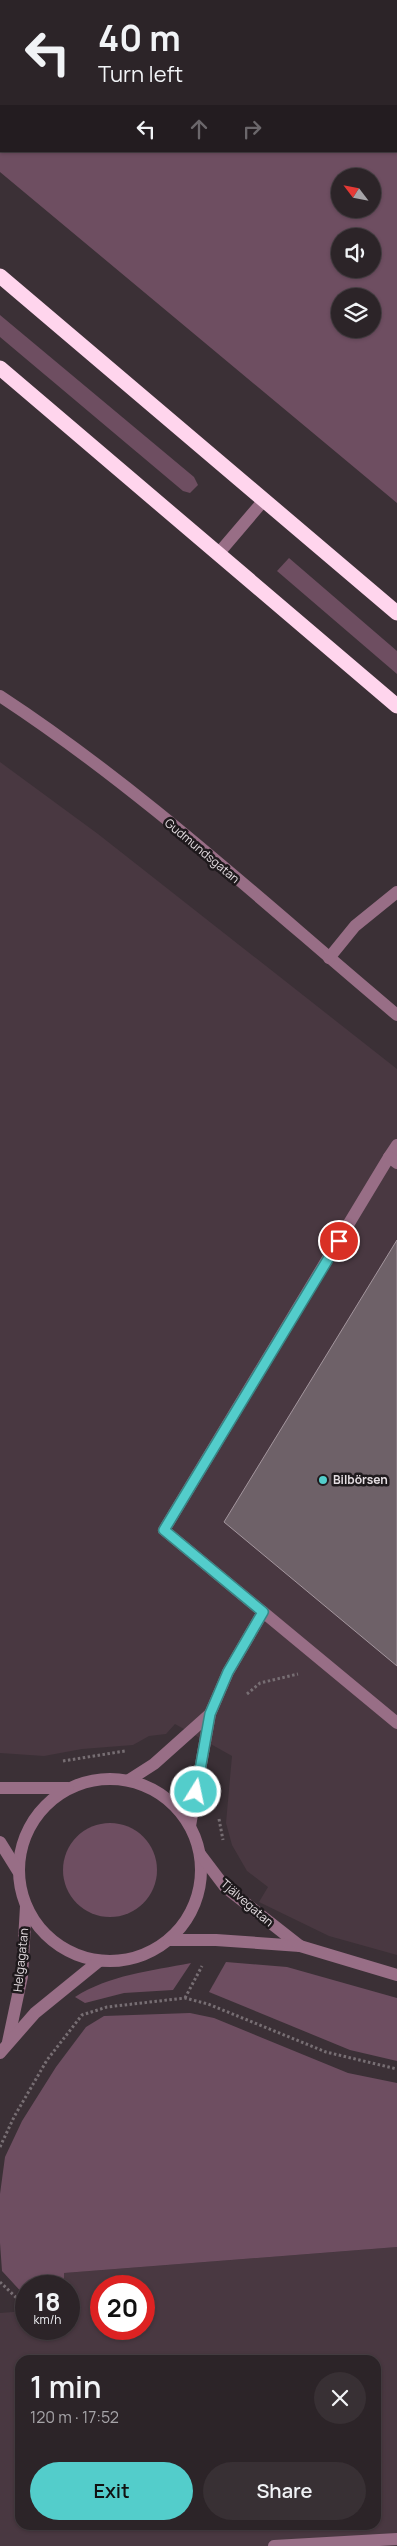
<!DOCTYPE html>
<meta charset="utf-8">
<style>
:root{--surface:#2c2428;--page:#383034;--text:#f1f3f6;--muted:#a6a4a8;--line:#484145;--accent:#53cdcb}
body{margin:0;font-family:Manrope,sans-serif;background:var(--page);color:var(--text);height:100vh;display:flex;flex-direction:column;font-size:19px;white-space:nowrap}
*{box-sizing:border-box;margin:0}
p{font-size:16px;color:var(--muted)}
.icon{flex:none;width:28px;height:28px;fill:none;stroke:currentColor;stroke-width:2;stroke-linecap:round;stroke-linejoin:round}
.map{position:relative;flex:1;overflow:hidden}
.side{position:absolute;left:15px;top:2355px;width:366px;height:175px;display:flex;flex-direction:column;background:var(--surface);border-radius:15px;box-shadow:0 1px 4px #0004,0 0 0 1px var(--line)}
.side>*{flex:none}
.hud{position:absolute;left:0px;top:0px;width:398px;height:152px;box-shadow:0 1px 4px #0004,0 0 0 1px var(--line);background:#2c2428;color:var(--text);overflow:hidden}
.needle{width:32px;rotate:302deg}
.fabs{position:absolute;left:331px;top:168px;display:grid;gap:10px}
.fabs a{display:grid;place-items:center;width:50px;height:50px;border-radius:50%;background:var(--surface);box-shadow:0 1px 4px #0004,0 0 0 1px var(--line);font-size:25px}
.speed{position:absolute;left:15px;top:2275px;display:flex;gap:10px;font-size:25px;font-weight:700;text-align:center}
.speed>*{display:grid;place-content:center;width:65px;height:65px;border-radius:50%;background:var(--surface);box-shadow:0 1px 4px #0004,0 0 0 1px var(--line);line-height:1}
.speed small{font-size:12px;font-weight:400}
.speed .limit{border:8px solid #d22;background:#fff;color:#111}
.pin{position:absolute;display:grid;place-items:center;width:42px;height:42px;color:#fff;margin:-21px;border:2px solid #fff;border-radius:50%;box-shadow:0 1px 5px #0007}
.me{position:absolute;width:55px;margin:-28px;rotate:10deg;stroke-linejoin:round;filter:drop-shadow(0 0 4px #0008)}
.turn{display:flex;align-items:center;gap:18px;height:105px;padding:0 15px;font-size:22px}
.turn .icon{width:65px;height:65px;stroke-width:2.5}
.turn b{display:block;font-size:35px;line-height:42px}
.lanes{display:flex;align-items:center;height:48px;padding:0 15px;background:#0003;justify-content:center;gap:25px;direction:ltr}
.lanes .off{opacity:.35}
.round{display:grid;place-items:center;flex:none;width:52px;height:52px;border-radius:26px;background:var(--page)}
.overview{display:flex;align-items:center;justify-content:space-between;height:85px;padding:0 15px}
h1{font-size:30px;font-weight:600;line-height:38px}
.button{display:flex;gap:10px;margin-top:auto;padding:10px 15px}
.button a{flex:1;height:58px;border-radius:30px;background:var(--accent);color:#111;font-size:20px;font-weight:600;line-height:58px;text-align:center}
.button a+a{background:var(--page);color:var(--text)}
.map>svg:first-child{display:block}
.built{fill:#493841;fill-rule:evenodd}
.green{fill:#6e4e61;fill-rule:evenodd}
.building{fill:#6e6168;stroke:#a4969e}
.lines{fill:none;stroke-linecap:round;stroke-linejoin:round}
.path{stroke:#776e73;stroke-width:3;stroke-dasharray:2.5 2.5;stroke-linecap:butt}
.minor{stroke:#986e86;stroke-width:12}
.highway{stroke:#ffd5ed;stroke-width:15}
.route-casing{stroke:#368584;stroke-width:12}
.route{stroke:#53cdcb;stroke-width:9}
.poi-dot{fill:#53cdcb;stroke:#1e191c;stroke-width:2}
.labels{text-anchor:middle;stroke-width:5;stroke-linejoin:round;paint-order:stroke}
.street-label{font-size:12px;fill:#e5dee2;stroke:#1e191c}
.poi-label{font-size:12px;font-weight:bold;fill:#e5dee2;stroke:#1e191c;text-anchor:start}
</style>
<div class="map">
<svg width="397" height="2546" viewBox="0 0 397 2546">
<rect width="100%" height="100%" fill="#3b3036"/>
<!-- built -->
<g class="built">
<path d="M0,762l98,72 299,235v886l-68,-19 -70,-34 9,-15 -21,-16 -15,-26 -6,-22 6,-67 -57,-32 -9,10 -17,2 -16,9 -51,4 -38,7 -44,-3z"/>
<path d="M397,2247v299h-397v-233l26,-2v18h43v-43h-5v-13zM101,2286h43v43h-43zM20,2360h356v165h-356z"/>
</g>
<!-- green -->
<g class="green">
<path d="M0,0h397v503l-397,-331zM396,1v150h-395v-150zM372,176v33h-32v-33zM372,236v33h-32v-33zM372,296v33h-32v-33z"/>
<path d="M0,315l194,162 4,8 -8,8 -7,-2 -183,-154z"/>
<path d="M289,558l108,93v23l-120,-103z"/>
<circle cx="110" cy="1870" r="47"/>
<path d="M226,1962l61,5 110,31v63l-47,-11 -141,-58z"/>
<path d="M191,1963l-18,27 -49,3 -39,10 -10,-6c34,-22 76,-26 116,-34z"/>
<path d="M190,2013l24,5 134,55 49,10v164l-333,26v13h-38v11l-24,-26 -2,-28v-49l5,-37 17,-36 34,-54 30,-40 18,-11z"/>
</g>
<!-- building -->
<path class="building" d="M397,1240v426l-173,-144z"/>
<g class="lines">
<!-- path -->
<g class="path">
<path d="M247,1694l13,-11 38,-9"/>
<path d="M63,1761l62,-10"/>
<path d="M219,1819l4,21"/>
<path d="M185,1998l17,-32"/>
<path d="M0,2147l14,-30 33,-57 35,-45 25,-8 78,-9 23,6 118,48 71,17"/>
<path d="M0,2282l23,22 3,9"/>
</g>
<!-- minor -->
<g class="minor">
<path d="M218,554l46,-54"/>
<path d="M0,696c142,93 267,210 397,319"/>
<path d="M329,958l26,-32 42,-34"/>
<path d="M389,1157l8,-12"/>
<path d="M397,1163l-8,-6 -225,373 233,193"/>
<circle cx="110" cy="1870" r="91"/>
<path d="M129,1780l25,-16 56,-50"/>
<path d="M0,1788h68"/>
<path d="M190,1826l20,-112 18,-42 35,-60"/>
<path d="M0,1842l18,29"/>
<path d="M200,1854l25,33 75,59"/>
<path d="M169,1940h47l84,6 97,29"/>
<path d="M8,2042l14,-66 4,-70"/>
<path d="M0,2053l35,-40 64,-52"/>
<path d="M274,2546l123,-7"/>
</g>
<!-- highway -->
<g class="highway">
<path d="M0,276l397,337"/>
<path d="M0,368l397,338"/>
</g>
</g>
<g class="lines">
<defs>
<path id="route" d="M196,1792l14,-78 18,-42 35,-60 -99,-82 175,-289"/>
</defs>
<!-- route casing -->
<use href="#route" class="route-casing"/>
<!-- route -->
<use href="#route" class="route"/>
</g>
<!-- markers -->
<circle class="poi-dot" cx="323" cy="1480" r="5"/>
<g class="labels">
<!-- street labels -->
<g class="street-label">
<text transform="translate(202 851) rotate(40)" y="4">Gudmundsgatan</text>
<text transform="translate(247 1903) rotate(41)" y="4">Tjälvegatan</text>
<text transform="translate(21 1960) rotate(-84)" y="4">Helgagatan</text>
</g>
<!-- poi labels -->
<g class="poi-label">
<text x="333" y="1484">Bilbörsen</text>
</g>
</g>
</svg>
<div class="fabs">
<a><svg class="needle" viewBox="-14 -14 28 28"><path d="M0-13l5 13h-10z" fill="#e53935"/><path d="M0 13l5-13h-10z" fill="#a6a4a8"/></svg></a>
<a><svg class="icon" aria-label="sound" viewBox="0 0 24 24"><path d="M4 9h4l5-4v14l-5-4H4zM17 9q2 3 0 6"/></svg></a>
<a><svg class="icon" aria-label="layers" viewBox="0 0 24 24"><path d="M12 4l9 5-9 5-9-5zM3 14l9 5 9-5"/></svg></a>
</div>
<div class="speed"><div>18<small>km/h</small></div><div class="limit">20</div></div>
<div class="pin" style="left:339px;top:1241px;background:#d93025"><svg class="icon" aria-label="arrive" viewBox="0 0 24 24"><path d="M6 21V4h12l-3 4 3 4H6"/></svg></div>
<svg class="me" style="left:196px;top:1792px" viewBox="-20 -20 40 40"><circle r="17" fill="#53cdcb" stroke="#fff" stroke-width="3"/><path d="M0-11L8 9 0 5-8 9z" fill="#fff"/></svg>
<div class="hud">
<div class="turn"><svg class="icon" aria-label="left" viewBox="0 0 24 24"><path d="M17 20v-9H6M10 6l-5 5 5 5"/></svg><div><b>40 m</b>Turn left</div></div>
<div class="lanes"><svg class="icon" aria-label="left" viewBox="0 0 24 24"><path d="M17 20v-9H6M10 6l-5 5 5 5"/></svg><svg class="icon off" aria-label="ahead" viewBox="0 0 24 24"><path d="M12 20V5M6 11l6-6 6 6"/></svg><svg class="icon off" aria-label="right" viewBox="0 0 24 24"><path d="M7 20v-9h11M14 6l5 5-5 5"/></svg></div>
</div>
<section class="side">
<div class="overview"><div><h1>1 min</h1><p>120 m · 17:52</p></div><a class="round"><svg class="icon" aria-label="close" viewBox="0 0 24 24"><path d="M6 6l12 12M18 6L6 18"/></svg></a></div>
<div class="button"><a>Exit</a><a>Share</a></div>
</section>
</div>
